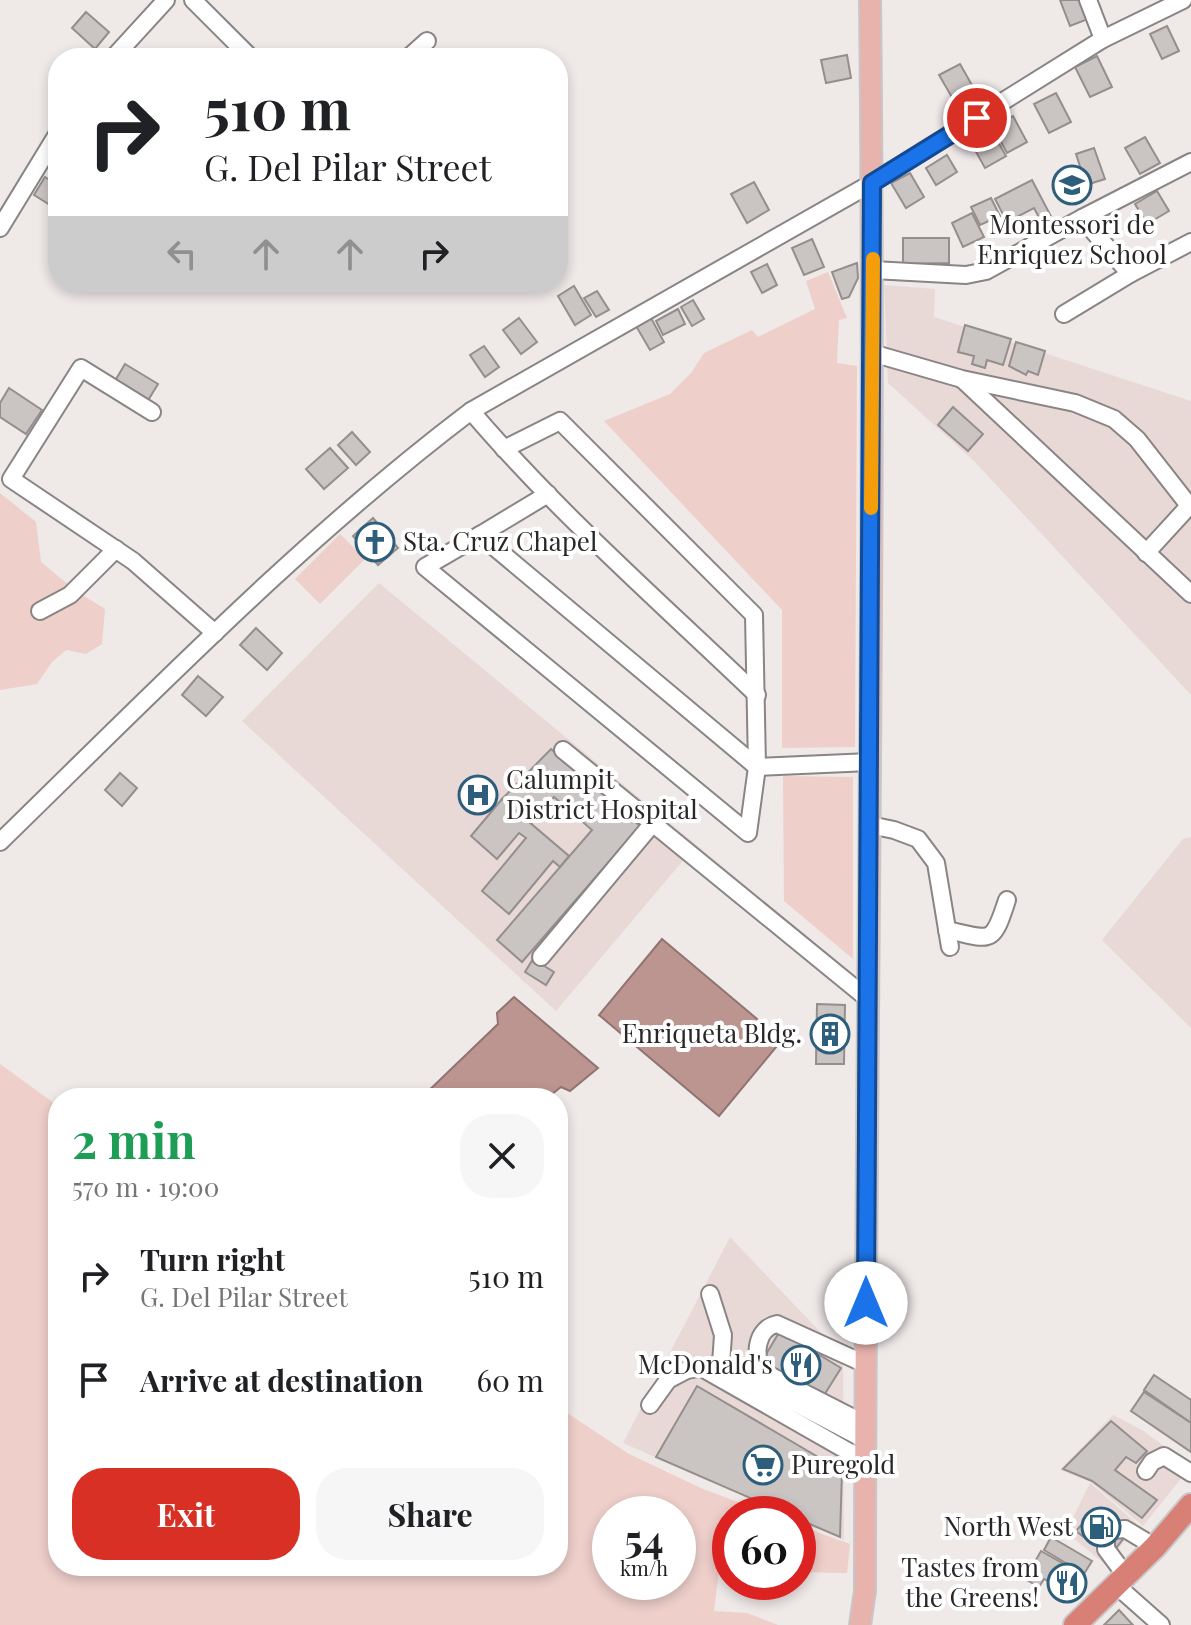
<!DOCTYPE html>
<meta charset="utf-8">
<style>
:root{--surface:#fff;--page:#f6f6f6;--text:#202124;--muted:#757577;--accent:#d93025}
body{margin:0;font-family:"Playfair Display",serif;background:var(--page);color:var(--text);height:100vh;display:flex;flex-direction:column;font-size:30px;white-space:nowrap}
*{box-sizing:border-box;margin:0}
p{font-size:26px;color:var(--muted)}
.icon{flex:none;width:44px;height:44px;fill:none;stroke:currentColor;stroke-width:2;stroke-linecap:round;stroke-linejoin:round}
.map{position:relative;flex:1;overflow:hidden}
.details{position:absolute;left:48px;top:1088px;width:520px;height:488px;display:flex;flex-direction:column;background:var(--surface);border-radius:32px;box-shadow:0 4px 12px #0003}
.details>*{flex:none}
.guide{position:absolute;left:48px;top:48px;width:520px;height:244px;border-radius:32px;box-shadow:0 4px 12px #0003;background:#fff;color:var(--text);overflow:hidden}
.speed{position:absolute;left:592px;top:1496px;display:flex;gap:16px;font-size:40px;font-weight:700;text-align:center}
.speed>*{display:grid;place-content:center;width:104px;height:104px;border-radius:50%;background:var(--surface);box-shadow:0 4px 12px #0003;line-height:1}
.speed small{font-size:20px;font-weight:400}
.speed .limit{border:12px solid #d22;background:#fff;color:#111}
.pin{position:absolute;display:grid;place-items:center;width:68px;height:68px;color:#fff;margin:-34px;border:4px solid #fff;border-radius:50%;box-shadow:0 2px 8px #0007}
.me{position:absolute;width:88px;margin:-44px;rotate:0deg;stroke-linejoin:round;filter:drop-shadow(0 0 6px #0008)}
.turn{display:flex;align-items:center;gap:28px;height:168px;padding:0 24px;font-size:36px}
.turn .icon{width:104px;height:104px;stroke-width:2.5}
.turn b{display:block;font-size:56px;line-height:68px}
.lanes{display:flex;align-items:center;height:76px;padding:0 24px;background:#0003;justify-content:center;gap:40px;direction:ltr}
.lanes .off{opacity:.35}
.round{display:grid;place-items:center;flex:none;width:84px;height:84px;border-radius:32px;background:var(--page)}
.overview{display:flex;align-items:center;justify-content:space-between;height:136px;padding:0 24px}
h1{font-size:48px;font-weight:700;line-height:60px;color:#1e9e55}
.button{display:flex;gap:16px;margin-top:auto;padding:16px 24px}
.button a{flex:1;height:92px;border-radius:32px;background:var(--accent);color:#fff;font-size:32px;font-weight:700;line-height:92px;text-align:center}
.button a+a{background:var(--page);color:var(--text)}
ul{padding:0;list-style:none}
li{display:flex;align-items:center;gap:24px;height:104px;padding:0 24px}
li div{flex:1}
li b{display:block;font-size:30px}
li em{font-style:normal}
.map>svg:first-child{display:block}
.built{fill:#e8d9d7}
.green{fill:#eecfca;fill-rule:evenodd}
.water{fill:#bc9591;stroke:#907471;stroke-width:2}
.building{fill:#cac4c3;stroke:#948e8d;stroke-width:2}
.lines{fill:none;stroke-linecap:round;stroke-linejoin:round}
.minor-casing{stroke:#8a8484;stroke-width:20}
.major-casing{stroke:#c7c7c7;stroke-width:24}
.highway-casing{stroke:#c7c7c7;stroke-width:26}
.minor{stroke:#fff;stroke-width:16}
.major{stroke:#e8b2ad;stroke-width:20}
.highway{stroke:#d87f76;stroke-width:22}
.route-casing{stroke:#114b97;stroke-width:20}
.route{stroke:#1a73e8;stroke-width:14}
.slow{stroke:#f59e0b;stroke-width:14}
.labels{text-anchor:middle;stroke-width:8;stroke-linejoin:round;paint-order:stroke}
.poi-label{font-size:26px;fill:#292727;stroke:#fff;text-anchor:end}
</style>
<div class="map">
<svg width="1191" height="1625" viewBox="0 0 1191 1625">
<rect width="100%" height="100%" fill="#efe9e8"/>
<!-- built -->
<g class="built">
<path d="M884,285l51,4 -1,28 257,84v294l-216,-233 -87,-79z"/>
<path d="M379,583l469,387v22l-162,-135 -130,154 -314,-290z"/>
<path d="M1191,837v191l-89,-88 81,-101z"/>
<path d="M730,1237l113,119 1,184 -46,-20v-6h-13l-162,-71z"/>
<path d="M1113,1415l29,15 49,36 -48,60 -52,-44 -31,-12z"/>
<path d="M1090,1483l46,40 -29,43 -41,-34z"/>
</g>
<!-- green -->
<g class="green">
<path d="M828,272l19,46 -8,2 -2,43 20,3 -2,381 -73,1v-138l-178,-189 66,-27 21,-21 13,-20 48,-23 6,7 57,-28 -9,-28z"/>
<path d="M0,493l36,29 5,40 35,29 29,18 -3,35 -16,10 -20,-4 -14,12 -15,22 -37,6z"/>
<path d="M340,534l25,25 -45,45 -25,-25z"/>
<path d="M783,776l70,1v182l-69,-58z"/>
<path d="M0,1064l58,42v460h500v-159l71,47 74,35 67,25h-40v57h-11l-5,40 33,2 31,12h-778zM678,1514v68h-68v-68z"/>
<path d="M798,1525l52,19 -3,29 -49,-1z"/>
</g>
<!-- water -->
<g class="water">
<path d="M662,939l120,101 -63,76 -120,-101z"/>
<path d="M514,997l84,71 -28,23 -9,-4 -14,11h-126l77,-74 -1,-11z"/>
</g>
<!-- building -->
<g class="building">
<path d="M1060,0h21l7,19 -18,7z"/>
<path d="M86,12l23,20 -14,17 -23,-21z"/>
<path d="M1167,26l12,25 -17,8 -12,-25z"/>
<path d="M847,55l4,23 -25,5 -5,-23z"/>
<path d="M1097,56l15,31 -22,10 -15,-30z"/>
<path d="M960,64l13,23 -20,12 -14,-24z"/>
<path d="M1056,93l15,29 -22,11 -15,-29z"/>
<path d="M1013,116l14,26 -20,11 -14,-26z"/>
<path d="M991,129l15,27 -21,12 -15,-27z"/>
<path d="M1145,137l15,26 -20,11 -15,-26z"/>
<path d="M1094,148l11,31 -19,6 -10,-31z"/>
<path d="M947,155l10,17 -21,13 -10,-17z"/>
<path d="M910,173l14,24 -18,11 -15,-25z"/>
<path d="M45,177l13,8v25l-24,-15z"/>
<path d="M1032,180l23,44 -10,5 -11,-21 -27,14 -12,-23z"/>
<path d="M754,182l15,28 -22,13 -16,-29z"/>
<path d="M1157,191l12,20 -22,13 -12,-20z"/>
<path d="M991,198l9,18 -20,9 -9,-18z"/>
<path d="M972,213l12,24 -21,10 -11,-24z"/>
<path d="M903,238h46v25l-46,1z"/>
<path d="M812,239l12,28 -20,8 -12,-27z"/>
<path d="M857,263l1,15 -9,19 -7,2 -10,-27z"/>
<path d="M767,264l10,21 -15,8 -11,-21z"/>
<path d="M574,286l17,29 -16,10 -17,-29z"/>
<path d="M597,291l12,19 -13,7 -12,-19z"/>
<path d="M693,300l11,19 -12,7 -11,-19z"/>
<path d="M678,309l7,15 -22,11 -7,-14z"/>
<path d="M519,318l18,24 -16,12 -18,-24z"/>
<path d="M651,318l13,24 -14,8 -14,-24z"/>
<path d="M965,325l46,14 -8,26 -16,-5 -2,8 -13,-4 2,-8 -16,-4z"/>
<path d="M1016,342l29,9 -7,24 -10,-4 -2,4 -17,-9z"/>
<path d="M484,346l15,21 -14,10 -15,-22z"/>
<path d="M125,364l33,20 -11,18 -32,-21z"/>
<path d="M9,388l33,22 -16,24 -26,-17v-14z"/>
<path d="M953,407l30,27 -15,17 -30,-26z"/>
<path d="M352,432l18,20 -14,13 -18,-20z"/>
<path d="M330,448l18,20 -24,21 -18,-20z"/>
<path d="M373,518l25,30 -20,17 -25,-29z"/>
<path d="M256,628l26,25 -15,17 -27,-25z"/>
<path d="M198,676l25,21 -17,19 -24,-21z"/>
<path d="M551,749l89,77 -118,136 -25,-22 95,-110 -38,-33 -23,27 -29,-25z"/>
<path d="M120,773l17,15 -15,18 -17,-16z"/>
<path d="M502,799l67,57 -9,11 -7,-6 -44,53 -27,-23 44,-53 -7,-5 -22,26 -26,-23z"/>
<path d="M533,959l21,13 -8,13 -21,-13z"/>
<path d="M817,1004l28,1 -1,59h-28z"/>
<path d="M780,1331l61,37 -18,29 -61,-36z"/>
<path d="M1154,1375l37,25v23l-47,-33z"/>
<path d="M697,1386l145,85 -2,66 -42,-18v-5h-11l-131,-57z"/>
<path d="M1144,1392l47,31v29l-60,-41z"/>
<path d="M1111,1421l36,30 -11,12 -10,-6 -11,13 42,30 -15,18 -50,-37 -29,-12z"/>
<path d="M1104,1523l20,15 -8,10 -20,-15z"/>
<path d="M1082,1524l13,9 -6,8 -13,-10z"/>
<path d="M1051,1537l41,24 -8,13 -40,-24z"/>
<path d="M1041,1551l37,21 -11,20 -23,-13 -5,8 -14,-8z"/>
<path d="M1119,1610l14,15h-29z"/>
</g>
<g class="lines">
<defs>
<g id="minor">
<path d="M193,0l58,58"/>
<path d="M1088,0l15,39"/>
<path d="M113,58l53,-58"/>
<path d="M408,58l19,-17"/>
<path d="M1082,218l48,56"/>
<path d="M0,228l58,-95"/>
<path d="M873,270l93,5 20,-4 96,-53 109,-56"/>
<path d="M1064,314l66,-40 61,-32"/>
<path d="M872,353l90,26 113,24 39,16 23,20 54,69"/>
<path d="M963,380l228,214"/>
<path d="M471,411c87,102 189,191 286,284"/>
<path d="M152,412l-71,-44 -70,111 122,82 82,72"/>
<path d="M548,494l-68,41 277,232 113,-5"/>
<path d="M480,535l-55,32 323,266 9,-66 -3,-152 -194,-194 -56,28"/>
<path d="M1146,553l43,-47"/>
<path d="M40,611l30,-16 46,-46"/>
<path d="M563,750l305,249"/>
<path d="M870,825l24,5 24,9 18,24 14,84"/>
<path d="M0,842c152,-148 302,-303 471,-431l401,-228 231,-144 80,-39"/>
<path d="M947,930c44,9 45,17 60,-30"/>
<path d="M541,957l112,-134"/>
<path d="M710,1294l13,41 -2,29"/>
<path d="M702,1368l163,93"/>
<path d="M650,1405l18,-25 19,-10 34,-6 144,76"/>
<path d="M865,1424l-100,-51c-13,-15 -9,-45 12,-49l88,40"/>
<path d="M1146,1471l6,-9 12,-6 27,17"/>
<path d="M1113,1530l12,-1 30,18"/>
<path d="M1106,1541v8l20,27"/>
<path d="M1117,1586l44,39"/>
</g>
<path id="major" d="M860,1625l5,-34c0,-530 11,-1061 5,-1591"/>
<path id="highway" d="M1075,1625l80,-78 36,-42"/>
</defs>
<!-- minor casing -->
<use href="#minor" class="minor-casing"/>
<!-- major casing -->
<use href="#major" class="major-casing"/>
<!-- highway casing -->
<use href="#highway" class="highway-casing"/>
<!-- minor -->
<use href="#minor" class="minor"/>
<!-- major -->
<use href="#major" class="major"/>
<!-- highway -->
<use href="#highway" class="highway"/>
</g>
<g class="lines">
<defs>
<path id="route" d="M866,1303l6,-1120 105,-65"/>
</defs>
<!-- route casing -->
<use href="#route" class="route-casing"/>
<!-- route -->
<use href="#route" class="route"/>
<!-- slow -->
<path class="slow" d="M871,508l2,-249"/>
</g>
<!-- icons -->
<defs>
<symbol id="school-ring" viewBox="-11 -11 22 22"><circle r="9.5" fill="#fff" stroke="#2d5f7c" stroke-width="1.5"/><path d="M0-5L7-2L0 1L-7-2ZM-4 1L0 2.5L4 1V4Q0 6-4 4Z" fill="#2d5f7c"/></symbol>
<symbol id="church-ring" viewBox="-11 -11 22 22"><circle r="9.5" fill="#fff" stroke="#2d5f7c" stroke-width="1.5"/><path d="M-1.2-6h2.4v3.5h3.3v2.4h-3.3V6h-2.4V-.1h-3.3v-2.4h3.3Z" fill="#2d5f7c"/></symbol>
<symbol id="hospital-ring" viewBox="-11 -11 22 22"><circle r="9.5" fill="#fff" stroke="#2d5f7c" stroke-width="1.5"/><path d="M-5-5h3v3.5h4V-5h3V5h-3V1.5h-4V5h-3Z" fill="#2d5f7c"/></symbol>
<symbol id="building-ring" viewBox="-11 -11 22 22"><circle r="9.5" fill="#fff" stroke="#2d5f7c" stroke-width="1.5"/><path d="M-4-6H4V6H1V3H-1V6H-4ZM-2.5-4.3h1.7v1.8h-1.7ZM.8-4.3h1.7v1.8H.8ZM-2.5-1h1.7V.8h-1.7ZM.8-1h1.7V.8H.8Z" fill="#2d5f7c"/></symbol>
<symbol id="restaurant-ring" viewBox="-11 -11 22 22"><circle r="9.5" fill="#fff" stroke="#2d5f7c" stroke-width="1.5"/><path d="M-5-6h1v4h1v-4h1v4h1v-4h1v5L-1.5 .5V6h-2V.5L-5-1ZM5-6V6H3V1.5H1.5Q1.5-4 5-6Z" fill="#2d5f7c"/></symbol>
<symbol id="supermarket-ring" viewBox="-11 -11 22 22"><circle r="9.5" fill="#fff" stroke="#2d5f7c" stroke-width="1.5"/><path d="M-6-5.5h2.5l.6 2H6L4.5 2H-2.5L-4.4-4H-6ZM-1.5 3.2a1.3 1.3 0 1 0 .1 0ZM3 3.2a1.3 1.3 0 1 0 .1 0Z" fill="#2d5f7c"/></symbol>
<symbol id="fuel-ring" viewBox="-11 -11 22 22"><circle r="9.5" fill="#fff" stroke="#2d5f7c" stroke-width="1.5"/><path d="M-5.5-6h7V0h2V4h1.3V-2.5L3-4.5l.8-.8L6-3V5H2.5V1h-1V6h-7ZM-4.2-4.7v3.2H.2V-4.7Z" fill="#2d5f7c"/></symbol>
</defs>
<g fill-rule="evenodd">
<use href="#school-ring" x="1050" y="163" width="44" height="44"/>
<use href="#church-ring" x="353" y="520" width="44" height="44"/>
<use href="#hospital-ring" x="456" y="773" width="44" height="44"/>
<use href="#building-ring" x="808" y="1012" width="44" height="44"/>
<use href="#restaurant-ring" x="779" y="1343" width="44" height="44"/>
<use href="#supermarket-ring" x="741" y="1443" width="44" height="44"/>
<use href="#fuel-ring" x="1079" y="1505" width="44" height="44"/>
<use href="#restaurant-ring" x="1045" y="1561" width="44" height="44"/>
</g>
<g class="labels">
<!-- poi labels -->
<g class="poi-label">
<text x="1072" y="234" text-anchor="middle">Montessori de<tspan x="1072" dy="30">Enriquez School</tspan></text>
<text x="403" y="551" text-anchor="start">Sta. Cruz Chapel</text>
<text x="506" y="789" text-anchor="start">Calumpit<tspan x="506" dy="30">District Hospital</tspan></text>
<text x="802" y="1043">Enriqueta Bldg.</text>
<text x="773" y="1374">McDonald's</text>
<text x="791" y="1474" text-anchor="start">Puregold</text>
<text x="1073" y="1536">North West</text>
<text x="1039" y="1577">Tastes from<tspan x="1039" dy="30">the Greens!</tspan></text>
</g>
</g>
</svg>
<div class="speed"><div>54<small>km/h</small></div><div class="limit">60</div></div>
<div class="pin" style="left:977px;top:118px;background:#d93025"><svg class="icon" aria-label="arrive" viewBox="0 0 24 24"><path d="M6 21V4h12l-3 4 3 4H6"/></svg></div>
<svg class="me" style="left:866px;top:1303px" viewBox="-20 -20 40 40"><circle r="19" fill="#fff"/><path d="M0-13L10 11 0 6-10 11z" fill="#1a73e8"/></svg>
<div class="guide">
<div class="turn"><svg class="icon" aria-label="right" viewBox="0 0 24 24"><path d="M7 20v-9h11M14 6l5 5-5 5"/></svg><div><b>510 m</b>G. Del Pilar Street</div></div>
<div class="lanes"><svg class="icon off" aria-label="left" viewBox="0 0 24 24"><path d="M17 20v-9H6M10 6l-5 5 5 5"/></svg><svg class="icon off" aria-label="ahead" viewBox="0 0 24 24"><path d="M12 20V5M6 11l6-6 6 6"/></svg><svg class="icon off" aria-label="ahead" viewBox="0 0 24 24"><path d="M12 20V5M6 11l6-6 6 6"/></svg><svg class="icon" aria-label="right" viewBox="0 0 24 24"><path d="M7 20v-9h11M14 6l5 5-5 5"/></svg></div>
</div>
<section class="details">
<div class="overview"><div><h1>2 min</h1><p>570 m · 19:00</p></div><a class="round"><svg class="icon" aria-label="close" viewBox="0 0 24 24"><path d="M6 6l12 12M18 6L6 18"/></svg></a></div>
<ul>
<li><svg class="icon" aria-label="right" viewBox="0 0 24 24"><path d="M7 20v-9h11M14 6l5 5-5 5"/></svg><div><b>Turn right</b><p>G. Del Pilar Street</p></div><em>510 m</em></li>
<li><svg class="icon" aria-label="arrive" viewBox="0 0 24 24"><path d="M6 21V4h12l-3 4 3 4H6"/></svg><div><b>Arrive at destination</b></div><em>60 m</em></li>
</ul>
<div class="button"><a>Exit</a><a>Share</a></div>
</section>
</div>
